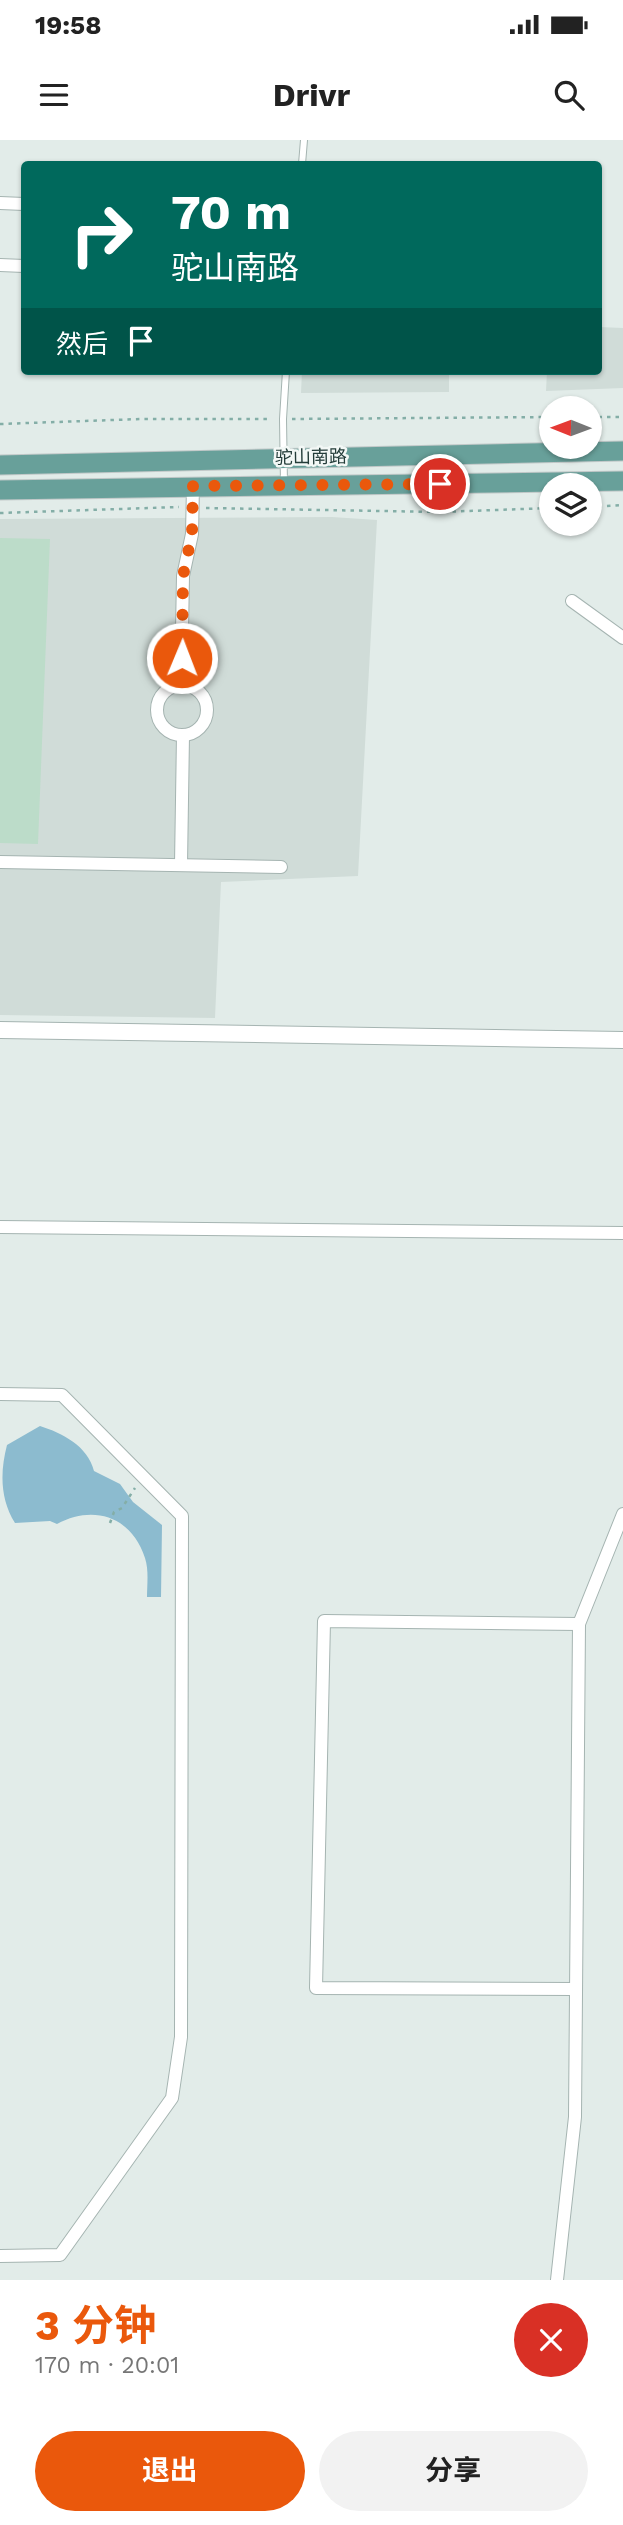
<!DOCTYPE html>
<html lang="zh">
<meta charset="utf-8">
<style>
:root{--surface:#fff;--page:#f2f2f2;--text:#222;--muted:#767676;--accent:#ea580c}
body{margin:0;font-family:"Work Sans","Noto Sans SC",sans-serif;background:var(--page);color:var(--text);height:100vh;display:flex;flex-direction:column;font-size:26px;white-space:nowrap}
*{box-sizing:border-box;margin:0}
p{font-size:23px;color:var(--muted)}
.icon{flex:none;width:38px;height:38px;fill:none;stroke:currentColor;stroke-width:2;stroke-linecap:round;stroke-linejoin:round}
.map{position:relative;height:2140px;overflow:hidden}
.drawer{display:flex;flex-direction:column;background:var(--surface);flex:1}
.drawer>*{flex:none}
.top-card{position:absolute;left:21px;top:21px;width:581px;height:214px;border-radius:7px;box-shadow:0 2px 5px #0004;background:#00695c;color:#fff;overflow:hidden}
.needle{width:46px;rotate:271deg}
.buttons{position:absolute;left:539px;top:256px;display:grid;gap:14px}
.buttons a{display:grid;place-items:center;width:63px;height:63px;border-radius:50%;background:var(--surface);box-shadow:0 2px 5px #0004;font-size:35px}
.pin{position:absolute;display:grid;place-items:center;width:60px;height:60px;color:#fff;margin:-30px;border:4px solid #fff;border-radius:50%;box-shadow:0 2px 7px #0007}
.me{position:absolute;width:77px;margin:-38px;rotate:1deg;stroke-linejoin:round;filter:drop-shadow(0 0 5px #0008)}
.turn{display:flex;align-items:center;gap:24px;height:147px;padding:0 35px;font-size:32px}
.turn .icon{width:91px;height:91px;stroke-width:2.5}
.turn b{display:block;font-size:49px;line-height:60px}
.then{display:flex;align-items:center;height:66px;padding:0 35px;background:#0003;gap:14px;font-size:26px}
.round{display:grid;place-items:center;flex:none;width:74px;height:74px;border-radius:37px;background:var(--page)}
.overview{display:flex;align-items:center;justify-content:space-between;height:119px;padding:0 35px}
h1{font-size:42px;font-weight:700;line-height:52px;color:var(--accent)}
.button{display:flex;gap:14px;margin-top:auto;padding:14px 35px}
.button a{flex:1;height:80px;border-radius:42px;background:var(--accent);color:#fff;font-size:28px;font-weight:700;line-height:80px;text-align:center}
.button a+a{background:var(--page);color:var(--text)}
.status{display:flex;justify-content:space-between;align-items:center;height:49px;padding:0 35px;background:var(--surface);direction:ltr}
.status svg{height:19px;fill:currentColor}
header{display:flex;justify-content:space-between;align-items:center;height:91px;padding:0 35px;background:var(--surface);font-size:32px;font-weight:700}
.map>svg:first-child{display:block}
.built{fill:#d0dcd8}
.green{fill:#bcdcc9}
.water{fill:#8cbbcf}
.lines{fill:none;stroke-linecap:round;stroke-linejoin:round}
.service-casing{stroke:#a5b4b1;stroke-width:8}
.minor-casing{stroke:#a5b4b1;stroke-width:14}
.tertiary-casing{stroke:#a5b4b1;stroke-width:18}
.primary-casing{stroke:#c1c8c8;stroke-width:21}
.path{stroke:#84aea7;stroke-width:2.5;stroke-dasharray:3.5 5;stroke-linecap:butt}
.service{stroke:#fff;stroke-width:6}
.minor{stroke:#fff;stroke-width:12}
.tertiary{stroke:#fff;stroke-width:16}
.primary{stroke:#68a09a;stroke-width:19}
.route{stroke:#ea580c;stroke-width:12;stroke-dasharray:0 21.6}
.labels{text-anchor:middle;stroke-width:5;stroke-linejoin:round;paint-order:stroke}
.street-label{font-size:18px;fill:#233c39;stroke:#f3f8f6}
</style>
<div class="status"><b>19:58</b><svg viewBox="0 0 49 12"><path d="M0 12V9h3v3zM5 12V6h3v6zM10 12V3h3v9zM15 12V0h3v12zM26 1h20v11H26zM47 4h2v5h-2z"/></svg></div>
<header><svg class="icon" aria-label="menu" viewBox="0 0 24 24"><path d="M4 6h16M4 12h16M4 18h16"/></svg>Drivr<svg class="icon" aria-label="search" viewBox="0 0 24 24"><circle cx="10" cy="10" r="6"/><path d="M15 15l6 6"/></svg></header>
<div class="map">
<svg width="623" height="2140" viewBox="0 0 623 2140">
<rect width="100%" height="100%" fill="#e2ece9"/>
<!-- built -->
<g class="built">
<path d="M599,187l24,1v60l-77,3 1,-20h51z"/>
<path d="M302,231h147v21l-148,1z"/>
<path d="M332,377l45,3 -19,356 -137,6 -6,136 -215,-3v-496z"/>
</g>
<!-- green -->
<path class="green" d="M0,398l50,1 -12,305 -38,-1z"/>
<!-- water -->
<path class="water" d="M40,1286c22,7 48,20 54,45l26,13 13,18 29,23 -1,72h-14c0,-12 2,-27 -2,-39 -13,-41 -51,-54 -88,-34l-7,-3 -35,2c-15,-24 -15,-51 -8,-78z"/>
<g class="lines">
<defs>
<g id="service">
<path d="M302,24l2,-24"/>
<path d="M284,344l-1,-65 3,-48"/>
</g>
<g id="minor">
<path d="M0,63l24,1"/>
<path d="M0,125l24,1"/>
<path d="M572,461l51,37"/>
<path d="M181,545l2,-109 9,-42 1,-48"/>
<circle cx="182" cy="570" r="25"/>
<path d="M0,722l281,5"/>
<path d="M181,725l2,-130"/>
<path d="M0,1087l623,6"/>
<path d="M0,1254l62,1 120,121 -1,521 -9,61 -112,157 -60,1"/>
<path d="M576,1849l-260,-1 8,-367 255,3"/>
<path d="M557,2140l18,-163 4,-493 44,-110"/>
</g>
<path id="tertiary" d="M0,890l623,10"/>
<g id="primary">
<path d="M0,325l623,-14"/>
<path d="M0,350l623,-9"/>
</g>
</defs>
<!-- service casing -->
<use href="#service" class="service-casing"/>
<!-- minor casing -->
<use href="#minor" class="minor-casing"/>
<!-- tertiary casing -->
<use href="#tertiary" class="tertiary-casing"/>
<!-- primary casing -->
<use href="#primary" class="primary-casing"/>
<!-- path -->
<g class="path">
<path d="M590,277h33"/>
<path d="M292,279l259,-2"/>
<path d="M0,284l141,-5h130"/>
<path d="M590,367l33,-2"/>
<path d="M206,368l234,4 111,-4"/>
<path d="M0,373l179,-6"/>
<path d="M110,1383l4,-11 8,-4 13,-20"/>
</g>
<!-- service -->
<use href="#service" class="service"/>
<!-- minor -->
<use href="#minor" class="minor"/>
<!-- tertiary -->
<use href="#tertiary" class="tertiary"/>
<!-- primary -->
<use href="#primary" class="primary"/>
</g>
<g class="lines">
<!-- route -->
<path class="route" d="M182,518l1,-82 9,-42 1,-48 247,-2"/>
</g>
<g class="labels">
<!-- street labels -->
<g class="street-label">
<text transform="translate(311 317) rotate(-1)" y="6">驼山南路</text>
</g>
</g>
</svg>
<div class="buttons">
<a><svg class="needle" viewBox="-14 -14 28 28"><path d="M0-13l5 13h-10z" fill="#e53935"/><path d="M0 13l5-13h-10z" fill="#767676"/></svg></a>
<a><svg class="icon" aria-label="layers" viewBox="0 0 24 24"><path d="M12 4l9 5-9 5-9-5zM3 14l9 5 9-5"/></svg></a>
</div>
<div class="pin" style="left:440px;top:344px;background:#d93025"><svg class="icon" aria-label="arrive" viewBox="0 0 24 24"><path d="M6 21V4h12l-3 4 3 4H6"/></svg></div>
<svg class="me" style="left:182px;top:518px" viewBox="-20 -20 40 40"><circle r="17" fill="#ea580c" stroke="#fff" stroke-width="3"/><path d="M0-11L8 9 0 5-8 9z" fill="#fff"/></svg>
<div class="top-card">
<div class="turn"><svg class="icon" aria-label="right" viewBox="0 0 24 24"><path d="M7 20v-9h11M14 6l5 5-5 5"/></svg><div><b>70 m</b>驼山南路</div></div>
<div class="then">然后<svg class="icon" aria-label="arrive" viewBox="0 0 24 24"><path d="M6 21V4h12l-3 4 3 4H6"/></svg></div>
</div>
</div>
<section class="drawer">
<div class="overview"><div><h1>3 分钟</h1><p>170 m · 20:01</p></div><a class="round" style="background:#d93025;color:#fff"><svg class="icon" aria-label="close" viewBox="0 0 24 24"><path d="M6 6l12 12M18 6L6 18"/></svg></a></div>
<div class="button"><a>退出</a><a>分享</a></div>
</section>
